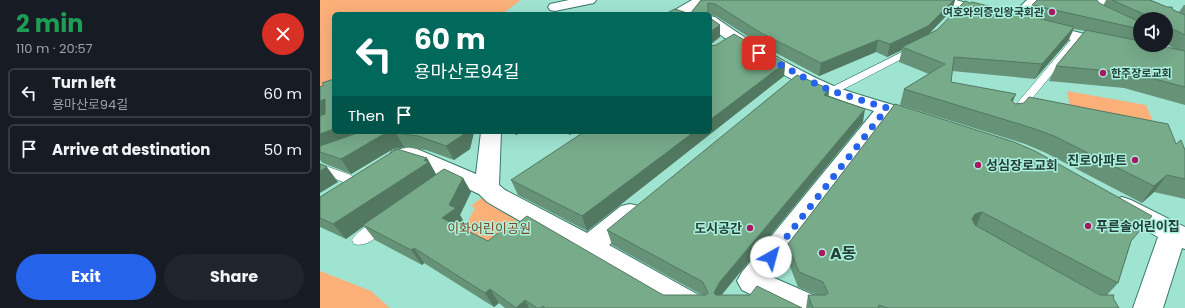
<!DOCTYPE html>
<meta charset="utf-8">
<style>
:root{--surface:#171b24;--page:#20242c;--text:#f1f3f6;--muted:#9ea1a6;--line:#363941;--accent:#2563eb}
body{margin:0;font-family:Poppins,"Noto Sans KR",sans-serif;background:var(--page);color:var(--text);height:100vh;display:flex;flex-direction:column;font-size:15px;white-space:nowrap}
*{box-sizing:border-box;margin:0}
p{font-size:13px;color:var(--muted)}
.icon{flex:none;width:22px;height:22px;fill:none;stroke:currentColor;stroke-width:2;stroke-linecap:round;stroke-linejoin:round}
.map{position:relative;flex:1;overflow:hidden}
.panel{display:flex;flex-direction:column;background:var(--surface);width:320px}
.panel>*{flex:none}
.guide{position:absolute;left:12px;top:12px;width:380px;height:122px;border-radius:6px;box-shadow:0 4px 16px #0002;background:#00695c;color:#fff;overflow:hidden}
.controls{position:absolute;left:813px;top:12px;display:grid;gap:8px}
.controls a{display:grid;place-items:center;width:40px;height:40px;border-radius:50%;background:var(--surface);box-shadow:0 4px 16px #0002;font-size:20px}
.pin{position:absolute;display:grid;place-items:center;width:34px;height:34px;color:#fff;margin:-17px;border-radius:8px;box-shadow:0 2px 6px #0006}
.me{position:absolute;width:44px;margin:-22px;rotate:38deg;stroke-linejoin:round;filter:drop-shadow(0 0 3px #0008)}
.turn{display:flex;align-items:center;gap:14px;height:84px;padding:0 16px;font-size:18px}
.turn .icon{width:52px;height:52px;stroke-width:2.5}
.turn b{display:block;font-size:28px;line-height:34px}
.then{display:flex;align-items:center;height:38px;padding:0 16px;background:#0003;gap:8px;font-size:15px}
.round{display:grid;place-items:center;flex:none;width:42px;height:42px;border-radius:21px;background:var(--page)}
.overview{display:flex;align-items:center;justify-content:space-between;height:68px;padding:0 16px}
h1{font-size:24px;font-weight:700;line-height:30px;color:#1e9e55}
.button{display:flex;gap:8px;margin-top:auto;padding:8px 16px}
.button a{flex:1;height:46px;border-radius:24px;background:var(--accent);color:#fff;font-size:16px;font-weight:700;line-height:46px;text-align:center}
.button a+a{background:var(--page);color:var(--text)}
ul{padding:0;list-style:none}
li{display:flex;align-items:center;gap:12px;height:50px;margin:0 8px 6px;padding:0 8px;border:2px solid var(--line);border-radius:6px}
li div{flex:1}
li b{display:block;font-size:15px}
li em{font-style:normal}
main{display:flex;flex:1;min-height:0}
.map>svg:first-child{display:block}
.green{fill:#fbb07a}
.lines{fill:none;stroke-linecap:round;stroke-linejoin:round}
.service-casing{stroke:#367969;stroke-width:1}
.minor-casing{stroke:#367969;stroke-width:2}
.service{fill:#fff;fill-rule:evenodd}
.minor{fill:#fff;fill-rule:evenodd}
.wall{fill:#669377;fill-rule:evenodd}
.shaded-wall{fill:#537861}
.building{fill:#77ab8a;stroke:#537861}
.route{stroke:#2563eb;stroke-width:7;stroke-dasharray:0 12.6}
.poi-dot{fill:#a51b62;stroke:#acf1de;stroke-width:1.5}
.labels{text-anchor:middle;stroke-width:3;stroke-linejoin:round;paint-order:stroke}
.far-poi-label{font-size:11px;font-weight:bold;fill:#233f38;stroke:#acf1de;text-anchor:end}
.poi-label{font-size:13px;font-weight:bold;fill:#233f38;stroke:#acf1de;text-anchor:end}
.park-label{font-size:13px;fill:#7d4921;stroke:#acf1de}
.near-poi-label{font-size:16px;font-weight:bold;fill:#233f38;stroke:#acf1de;text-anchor:start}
</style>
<main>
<section class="panel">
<div class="overview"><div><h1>2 min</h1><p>110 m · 20:57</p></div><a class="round" style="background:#d93025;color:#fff"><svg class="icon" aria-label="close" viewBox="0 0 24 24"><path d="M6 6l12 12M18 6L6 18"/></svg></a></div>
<ul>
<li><svg class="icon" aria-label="left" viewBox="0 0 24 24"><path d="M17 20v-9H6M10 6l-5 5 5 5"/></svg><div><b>Turn left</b><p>용마산로94길</p></div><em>60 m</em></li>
<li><svg class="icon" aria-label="arrive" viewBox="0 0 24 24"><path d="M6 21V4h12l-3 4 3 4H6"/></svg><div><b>Arrive at destination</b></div><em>50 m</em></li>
</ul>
<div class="button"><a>Exit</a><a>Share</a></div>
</section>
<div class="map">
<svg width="865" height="308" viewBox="0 0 865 308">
<rect width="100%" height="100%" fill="#9fe3d1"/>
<!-- green -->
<g class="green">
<path d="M0,0h201l-19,14h-168v79l-14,5z"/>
<path d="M747,91l79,14 12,28 -86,-17z"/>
<path d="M161,198l48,30 -12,9 -63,10 21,-39 -4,-2z"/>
<path d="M0,271l51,20 19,17h-70z"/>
</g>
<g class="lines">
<defs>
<g id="service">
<path d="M758,34l5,3 -2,2 -65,79h-8l-2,-2 2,-2 67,-79z"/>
<path d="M596,45l5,3 -2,2 -83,43 -4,1 -5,-3 1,-2z"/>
<path d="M834,45h12l19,9v7z"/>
<path d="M0,164l31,11 2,3 -2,3 -5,2 -26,-10z"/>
<path d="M63,218l5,2 3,4 -3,4c-9,7 -21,20 -34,16l-2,-4c5,-9 21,-19 31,-22z"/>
</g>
<g id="minor">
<path d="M249,0h27l-2,3 -39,8 -5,-1 -2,-3 2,-3z"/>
<path d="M372,0h15c-10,14 -21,14 -36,14l2,-3z"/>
<path d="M617,0h19l38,11 2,3 -2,3 -5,1c-12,-3 -45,-8 -52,-18z"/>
<path d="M707,0h15l-23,23 -5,1 -5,-1 -2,-3 2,-3z"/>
<path d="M728,0h87l1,1 -2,3 -5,1 -45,4 -34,-6z"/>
<path d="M390,16l5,1c38,27 78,52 121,70 30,11 60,18 90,28l3,4 -3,4 -7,2 -28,-9 -119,161 48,21 4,10h-45l-37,-18 -5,-9 5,-9 132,-161c-62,-18 -113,-45 -164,-84z"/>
<path d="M722,23l73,19 2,3 -2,3 -6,2 -72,-19 -3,-3 3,-3z"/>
<path d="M161,132h20l-2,53 6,5 82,43 34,-27 9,-2 9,2 4,7 -4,7 -30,25 95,53 4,10h-41l-88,-53 -92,-53 -8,-8 -72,-33 -7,2 -8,-2 -3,-5 3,-5 17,-4 8,2 59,25z"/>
<path d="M802,197l9,3 54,27v22l-3,-1 -19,60h-30l25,-71 -45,-25 -3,-6 3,-6z"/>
</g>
</defs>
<!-- service casing -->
<use href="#service" class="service-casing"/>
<!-- minor casing -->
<use href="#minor" class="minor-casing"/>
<!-- service -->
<use href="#service" class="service"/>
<!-- minor -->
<use href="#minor" class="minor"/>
</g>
<!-- wall -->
<g class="wall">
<path d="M381,0h254l-3,10 -24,24 9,-4 33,-27 58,12 4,-10 65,-4 2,2 4,3 3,-6h44l29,12 5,-7h1v100l-61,-17 -75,-7 7,-15 29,-35 -11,-2 -6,12 -33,38 -83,-8 -1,11 62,20 2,2 161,40 9,6v49l-31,-7 -12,11 -96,-50 -21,-9 -125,-39 4,-16 25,-15 -30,-12 3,-12 -15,7 -11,-5 -57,24 -58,-31 -45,-29 -6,-1v-1h-45h25zM820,19h26v25l12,6 -38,-5z"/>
<path d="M465,63l-1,13 -197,155 -69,-36 -7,-15z"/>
<path d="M4,85l10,47h140l-4,17 -16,11 -28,-10 -22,-3 -11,2 -42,25 -28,-11 -3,-3v-73z"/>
<path d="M509,89l-1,7 35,26 -142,173 81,13h-297l-6,-5 -5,4 -70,-44 -2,2 -47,-25 -11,-14 -18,13 -26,-12v-30l107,-39 9,16 27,4 8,14 -11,23 4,7 -5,5 29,14 20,-10 155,64h39l-90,-50 -5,-15z"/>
<path d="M575,104l236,138 -13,41 -11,12 6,3 6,10h-313l2,-13h9l-19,-8 -11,-28 1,-15zM736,271l45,24h-1z"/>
<path d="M191,132h11l-6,3z"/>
<path d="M244,132h11l-5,3z"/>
</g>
<!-- shaded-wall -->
<g class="shaded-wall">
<path d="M634,0h1l-3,10 -27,28 -23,9v3l-15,7 3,-13z"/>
<path d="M400,25v12l-10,8v-13z"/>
<path d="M754,27l-6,14 -33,38 7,-15z"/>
<path d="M558,40l-2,12 -57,24 2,-13z"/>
<path d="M465,63l-1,13 -197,155 -5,-15 112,-84h16v-12z"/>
<path d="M509,89l-1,13 -4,-7z"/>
<path d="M696,94l-7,16 2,-10z"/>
<path d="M5,99l9,13 -14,6v-17z"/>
<path d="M545,109l-2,13 -143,175 -4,10 -2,-14 5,-10z"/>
<path d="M14,129v3h42l-56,20v-18z"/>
<path d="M144,132h10l-4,17 -16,11 -8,-14z"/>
<path d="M195,132h7l-6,3z"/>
<path d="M249,132h6l-5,3z"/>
<path d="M76,133l8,14 -11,2 -42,25 -10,-15 43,-25z"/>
<path d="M107,158l10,18 -74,49 1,1 -18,13 -13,-15z"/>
<path d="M7,167l11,15 -18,11v-22z"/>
<path d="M847,175l-13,17 -12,11 12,-17z"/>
<path d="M143,178l8,14 -11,23 4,7 -13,11 -9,-15z"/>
<path d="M662,212l-6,15 -4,-8 3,-5z"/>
<path d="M94,248l10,15 -2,2 -11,-15z"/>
<path d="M170,289l9,14 -5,4 -9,-14z"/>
<path d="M205,300l4,8h-13z"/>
</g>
<!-- building -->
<g class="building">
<path d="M381,0h253l-26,26 -38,18 -12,-4 -57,23 -60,-30 -46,-29 -7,-1v11h-43l10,-5 15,5z"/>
<path d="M717,0h60l2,3 41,19v7l-108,-24z"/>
<path d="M792,0h38l17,7h5l1,3 12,5v20l-10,-5h-9v-11h-18v-3z"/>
<path d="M645,1l5,2 2,-1 102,25 -32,37 -88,-7 -3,25 65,12 -5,6 4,4 9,-1 5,-6 139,27 8,20 5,-4 4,10v29l-18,-4 -13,11 -100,-50 -22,-8 -128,-39 41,-25 -43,-17 35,-17z"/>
<path d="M390,18l10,7 -10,7z"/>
<path d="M766,30l54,11v4h17l28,6v36l-53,-14 -76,-7z"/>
<path d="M414,34l51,29 -75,57v-74l6,-1z"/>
<path d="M477,75l32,14 -5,6 41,14 -146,174 -5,10 2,2h34l7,-9 45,22h-257l-2,-2 -2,2h-4l-12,-8 -9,8 -26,-19 -5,4 -71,-45 -3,2 -48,-25 81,-56 19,9 -14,27 7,3 -14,10 46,23 15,-12 5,2 19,-15 136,79h43l2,-2 -5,-11 -96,-52z"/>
<path d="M14,79v50l-14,5v-18l5,-2v-15l-5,2v-14l4,-2 -2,-2z"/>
<path d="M575,104l119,38 21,9 117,65 -21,25 -13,42 -136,-71 -7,2 -3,5 3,6 125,70h14l-1,3 6,10h-232l-8,-3 -1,3h-65l-5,-13h18l2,-2 -5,-11 -24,-10 -11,-28z"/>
<path d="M40,132h104l-1,3 -17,11 -28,-10 -22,-3 -12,1 -43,25 -21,-7v-6z"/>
<path d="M264,132h110l-112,84 -71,-36z"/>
<path d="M77,149l23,7 7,2 -3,2 5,2 -96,62 -13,-6v-21z"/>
<path d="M0,164l7,3 -7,4z"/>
</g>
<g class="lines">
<!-- route -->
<path class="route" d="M439,53l57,31 16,7 55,17 -116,149"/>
</g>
<!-- markers -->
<g class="poi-dot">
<circle cx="732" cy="12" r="4"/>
<circle cx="783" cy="73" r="4"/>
<circle cx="815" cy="160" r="4"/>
<circle cx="658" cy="165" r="4"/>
<circle cx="768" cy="226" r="4"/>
<circle cx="430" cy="228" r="4"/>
<circle cx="502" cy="253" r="4"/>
</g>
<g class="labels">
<!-- far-poi labels -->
<g class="far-poi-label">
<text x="724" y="16">여호와의증인왕국회관</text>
<text x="791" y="77" text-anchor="start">한주장로교회</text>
</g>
<!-- poi labels -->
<g class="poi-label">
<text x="807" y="165">진로아파트</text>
<text x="666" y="170" text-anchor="start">성심장로교회</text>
<text x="776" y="231" text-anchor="start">푸른솔어린이집</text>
<text x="422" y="233">도시공간</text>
</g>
<!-- park labels -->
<g class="park-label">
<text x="169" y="233">이화어린이공원</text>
</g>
<!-- near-poi labels -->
<g class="near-poi-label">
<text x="510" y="259">A동</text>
</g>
</g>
</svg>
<div class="controls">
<a><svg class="icon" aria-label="sound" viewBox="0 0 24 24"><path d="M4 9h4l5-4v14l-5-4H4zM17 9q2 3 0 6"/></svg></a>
</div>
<div class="pin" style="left:439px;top:53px;background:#d93025"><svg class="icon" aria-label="arrive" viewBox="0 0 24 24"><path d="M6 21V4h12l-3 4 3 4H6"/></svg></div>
<svg class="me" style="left:451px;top:257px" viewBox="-20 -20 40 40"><circle r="19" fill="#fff"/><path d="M0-13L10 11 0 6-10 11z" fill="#2563eb"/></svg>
<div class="guide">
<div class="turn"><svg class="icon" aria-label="left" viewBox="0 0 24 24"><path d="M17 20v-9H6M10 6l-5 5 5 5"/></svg><div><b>60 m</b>용마산로94길</div></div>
<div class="then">Then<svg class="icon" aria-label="arrive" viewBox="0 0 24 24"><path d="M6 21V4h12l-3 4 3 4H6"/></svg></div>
</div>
</div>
</main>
